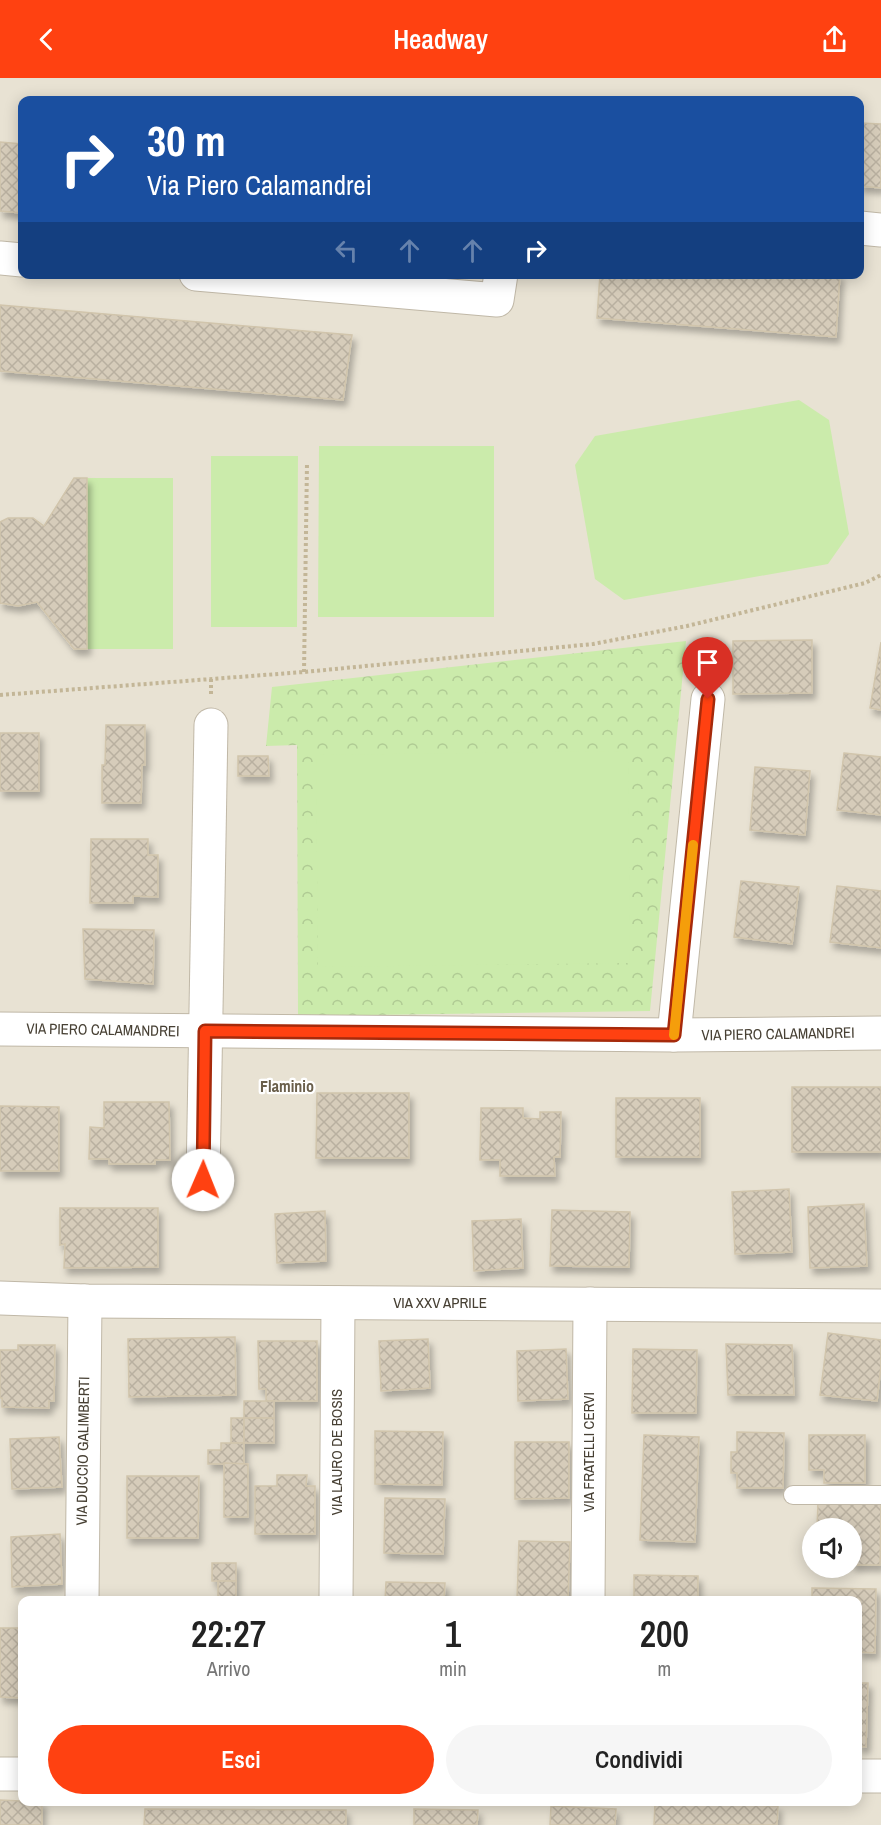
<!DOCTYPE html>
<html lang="it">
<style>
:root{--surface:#fff;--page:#f6f6f6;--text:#222;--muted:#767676;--accent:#ff4111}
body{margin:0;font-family:"Archivo Narrow",sans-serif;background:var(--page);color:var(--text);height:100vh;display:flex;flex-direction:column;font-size:22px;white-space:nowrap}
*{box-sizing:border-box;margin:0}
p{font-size:20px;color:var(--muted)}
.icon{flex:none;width:33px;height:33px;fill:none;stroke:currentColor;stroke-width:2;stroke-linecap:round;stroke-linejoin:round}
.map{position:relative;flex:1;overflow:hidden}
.drawer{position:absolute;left:18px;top:1518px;width:844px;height:210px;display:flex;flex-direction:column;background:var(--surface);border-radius:12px;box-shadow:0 3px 15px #0003}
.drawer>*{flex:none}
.top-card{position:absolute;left:18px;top:18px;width:846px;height:183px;border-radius:12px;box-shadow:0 3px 15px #0003;background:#1a4fa0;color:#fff;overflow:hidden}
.fabs{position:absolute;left:802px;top:1440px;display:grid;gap:12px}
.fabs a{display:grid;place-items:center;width:60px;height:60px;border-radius:50%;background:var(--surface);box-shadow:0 3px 15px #0003;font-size:30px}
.pin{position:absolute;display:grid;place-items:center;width:51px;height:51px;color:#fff;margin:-62px -26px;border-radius:50% 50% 50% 0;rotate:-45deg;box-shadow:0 0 6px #0007}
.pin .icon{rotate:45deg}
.me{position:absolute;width:66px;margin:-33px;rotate:1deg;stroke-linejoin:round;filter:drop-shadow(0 0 4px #0008)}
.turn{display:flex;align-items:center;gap:21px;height:126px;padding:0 30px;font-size:27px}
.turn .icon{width:78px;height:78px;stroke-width:2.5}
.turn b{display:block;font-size:42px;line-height:51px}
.lanes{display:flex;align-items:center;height:57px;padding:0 30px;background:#0003;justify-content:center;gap:30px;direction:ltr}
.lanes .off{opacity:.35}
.eta{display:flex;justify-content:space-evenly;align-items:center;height:102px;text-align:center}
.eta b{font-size:36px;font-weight:600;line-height:42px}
.primary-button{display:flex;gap:12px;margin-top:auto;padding:12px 30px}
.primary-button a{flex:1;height:69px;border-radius:36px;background:var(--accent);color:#fff;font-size:24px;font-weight:600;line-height:69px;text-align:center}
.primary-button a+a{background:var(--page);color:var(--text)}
header{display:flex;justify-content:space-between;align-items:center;height:78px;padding:0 30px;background:var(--accent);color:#fff;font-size:27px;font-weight:600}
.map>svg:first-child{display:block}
.residential{fill:#e8e2d3;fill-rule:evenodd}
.forest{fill:url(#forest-crowns)}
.garden{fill:#cbebab}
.building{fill:url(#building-cross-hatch);stroke:#d1c5ac;stroke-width:1.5;filter:url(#shadow)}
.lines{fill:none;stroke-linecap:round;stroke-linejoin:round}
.service-casing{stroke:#c0b8a7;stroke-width:20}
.minor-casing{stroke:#c0b8a7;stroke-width:35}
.path{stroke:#c3b697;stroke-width:4;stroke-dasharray:3 3;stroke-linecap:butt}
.service{stroke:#fff;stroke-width:18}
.minor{stroke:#fff;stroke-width:33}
.route-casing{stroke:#a62a0b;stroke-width:15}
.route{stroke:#ff4111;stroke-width:10}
.slow{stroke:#f59e0b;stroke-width:10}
.labels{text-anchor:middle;stroke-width:4.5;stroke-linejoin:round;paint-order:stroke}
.street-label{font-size:15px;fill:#474034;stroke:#fff}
.neighbourhood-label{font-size:16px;font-weight:bold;fill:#6a5f4b;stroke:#fff}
</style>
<header><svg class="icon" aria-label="back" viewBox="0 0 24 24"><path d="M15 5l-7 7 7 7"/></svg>Headway<svg class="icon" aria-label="share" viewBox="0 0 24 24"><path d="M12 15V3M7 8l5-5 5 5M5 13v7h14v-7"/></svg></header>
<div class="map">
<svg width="881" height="1747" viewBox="0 0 881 1747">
<defs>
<pattern id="forest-crowns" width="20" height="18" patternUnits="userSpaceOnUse" patternTransform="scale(1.5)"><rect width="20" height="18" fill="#cbebab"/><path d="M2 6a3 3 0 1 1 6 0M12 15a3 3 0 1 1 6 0" fill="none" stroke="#b0cb94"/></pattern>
<pattern id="building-cross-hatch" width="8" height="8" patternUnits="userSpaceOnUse" patternTransform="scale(1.5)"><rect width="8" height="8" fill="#d6ccba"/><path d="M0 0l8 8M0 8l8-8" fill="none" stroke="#b9b0a0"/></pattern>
<filter id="shadow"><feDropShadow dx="3.5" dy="6" stdDeviation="3" flood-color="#0004"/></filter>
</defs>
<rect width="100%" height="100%" fill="#f4f0e5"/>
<!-- residential -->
<path class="residential" d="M0,0h881v1747h-881zM22,22h838v174h-838zM813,1450h39v40h-39zM22,1522h836v202h-836z"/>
<!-- forest -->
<path class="forest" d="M686,563l-36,370 -352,5 -1,-271 -31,1 6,-59z"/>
<!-- garden -->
<g class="garden">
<path d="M799,322l30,20 20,114 -21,30 -204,36 -29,-21 -20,-114 20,-29z"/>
<path d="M319,368h175v171h-176z"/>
<path d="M211,378h87l-1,171h-86z"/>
<rect x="87" y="400" width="86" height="171"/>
<path d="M628,673l2,212 -312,4 -2,-212z"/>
</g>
<!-- building -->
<g class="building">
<path d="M860,45l21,1v64l-21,-2z"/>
<path d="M0,64l22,2v69l-22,-2z"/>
<path d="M600,196h240l-4,63 -239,-19z"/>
<path d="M0,227l352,30 -9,65 -343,-29z"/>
<path d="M74,400h13v171h-13l-37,-47 -19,4 -18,-3v-81l8,-4h25l11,8z"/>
<path d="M812,562v53l-79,1v-53z"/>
<path d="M881,564v68l-11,-2z"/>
<path d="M106,647h39v40h-3l-1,38h-39v-38h3z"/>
<rect x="0" y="655" width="39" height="58"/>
<path d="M844,675l37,4v58l-44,-5z"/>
<path d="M238,678h30l1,20h-31z"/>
<path d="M755,689l55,4 -5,64 -55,-5z"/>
<path d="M91,761h57v16h10v42l-25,-1v7h-43z"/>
<path d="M741,803l58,6 -7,57 -58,-7z"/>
<path d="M837,808l44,5v57l-51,-6z"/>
<path d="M83,851l71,1 -1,54 -68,-5z"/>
<rect x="792" y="1009" width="89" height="65"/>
<path d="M317,1015h92v65h-93z"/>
<rect x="616" y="1020" width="84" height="59"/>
<path d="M104,1024h65l1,58h-15v4h-46v-5h-20l1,-32 14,1z"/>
<path d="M0,1028l59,1v64h-59z"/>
<path d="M481,1030h42v10l17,1v-7h21l-1,45h-6l1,19h-55v-16h-20z"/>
<path d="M789,1111l3,63 -57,2 -3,-62z"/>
<path d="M864,1126l3,62 -57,2 -2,-61z"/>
<path d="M60,1130h98v59l-94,1 1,-24 -5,1z"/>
<path d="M552,1132l78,2 -1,55 -79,-1z"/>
<path d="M325,1133l1,50 -49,2 -2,-49z"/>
<path d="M521,1141l2,49 -49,3 -2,-50z"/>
<path d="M828,1255l53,7v25l-4,36 -57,-6z"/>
<path d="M235,1259l1,58 -107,2 -1,-58z"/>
<path d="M428,1261l2,49 -49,3 -2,-50z"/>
<path d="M258,1263h59v60h-51v-12h-7z"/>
<path d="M726,1266l66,1 2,50h-66z"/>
<path d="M18,1267h37l-1,56h-5v7l-47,-1v-9h-2v-48h18z"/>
<path d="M566,1271l2,50 -50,2 -1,-50z"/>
<path d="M633,1271l64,1 -1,63h-64z"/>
<rect x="244" y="1323" width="30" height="17"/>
<rect x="231" y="1340" width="13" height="25"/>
<rect x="244" y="1340" width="30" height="25"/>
<path d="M375,1353l68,1 -1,53 -67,-1z"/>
<path d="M737,1354l47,1 -1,55h-46v-15h-6v-21h6z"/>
<path d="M644,1357l55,2 -4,105 -55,-2z"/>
<path d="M809,1357h56v48h-41v-13h-15z"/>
<path d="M59,1359l3,50 -50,2 -2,-50z"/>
<path d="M515,1364h54v56l-54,1z"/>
<path d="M221,1365h23v21h-36v-14h13z"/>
<path d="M224,1385l24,1v53h-24z"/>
<path d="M277,1397h30l-1,11h9v48h-60v-48h22z"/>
<path d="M127,1398h72l-1,62h-71z"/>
<path d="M385,1420l60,1 -2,55 -59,-1z"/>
<path d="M818,1423l63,1 -1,63h-28v-37h-35z"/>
<path d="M60,1456l2,50 -50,3 -1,-50z"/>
<path d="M519,1463l51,1 -2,58h-51z"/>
<rect x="212" y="1485" width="24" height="18"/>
<path d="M634,1497l64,1v24h-64z"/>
<rect x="218" y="1503" width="18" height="19"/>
<path d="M386,1504l59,1 -1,17h-59z"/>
<path d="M812,1510l64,1 -1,64 -17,-1v-52h-46z"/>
<path d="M0,1550h22v70l-22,-1z"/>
<path d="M858,1605h10l-2,64 -8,-1z"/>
<path d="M0,1722l42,2v23h-42z"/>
<path d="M655,1725l123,3 -1,19h-123z"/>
<path d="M551,1728l65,3 -1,16h-65z"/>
<path d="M145,1731l201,1v15h-202z"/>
<path d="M414,1731l64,1 -1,15h-63z"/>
</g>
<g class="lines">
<defs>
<path id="service" d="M793,1417h88"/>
<g id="minor">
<path d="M860,150l21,2"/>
<path d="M0,180l22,2"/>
<path d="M196,196l301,26 4,-26"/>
<path d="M0,951l674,6 207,-2"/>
<path d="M674,957l34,-336"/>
<path d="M203,1103l8,-456"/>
<path d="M0,1220l85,3 796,5"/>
<path d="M82,1522l3,-299"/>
<path d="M336,1522l2,-297"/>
<path d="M588,1522l2,-296"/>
<path d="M0,1696h22"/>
<path d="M858,1698h23"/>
</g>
</defs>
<!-- service casing -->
<use href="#service" class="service-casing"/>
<!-- minor casing -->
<use href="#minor" class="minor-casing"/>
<!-- path -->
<g class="path">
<path d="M304,594l3,-209"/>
<path d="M211,616v-15"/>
<path d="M0,617l304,-23 289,-28 94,-18 178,-43 16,-8"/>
</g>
<!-- service -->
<use href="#service" class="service"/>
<!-- minor -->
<use href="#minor" class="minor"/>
</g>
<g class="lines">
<defs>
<path id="route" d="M203,1102l2,-149 469,4 34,-336"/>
</defs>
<!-- route casing -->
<use href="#route" class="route-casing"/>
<!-- route -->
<use href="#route" class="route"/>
<!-- slow -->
<path class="slow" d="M674,957l19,-190"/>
</g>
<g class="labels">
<!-- street labels -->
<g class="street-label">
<text transform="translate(103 952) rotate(1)" y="5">VIA PIERO CALAMANDREI</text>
<text transform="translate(778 956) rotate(-1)" y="5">VIA PIERO CALAMANDREI</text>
<text x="440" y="1230">VIA XXV APRILE</text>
<text transform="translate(83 1373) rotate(-89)" y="5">VIA DUCCIO GALIMBERTI</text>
<text transform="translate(337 1374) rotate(-90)" y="5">VIA LAURO DE BOSIS</text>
<text transform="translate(589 1374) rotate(-90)" y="5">VIA FRATELLI CERVI</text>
</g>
<!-- neighbourhood labels -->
<g class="neighbourhood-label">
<text x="287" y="1014">Flaminio</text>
</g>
</g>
</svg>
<div class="fabs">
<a><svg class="icon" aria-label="sound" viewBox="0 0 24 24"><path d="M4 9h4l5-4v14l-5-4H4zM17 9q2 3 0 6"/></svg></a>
</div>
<div class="pin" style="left:708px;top:621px;background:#d93025"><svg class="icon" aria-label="arrive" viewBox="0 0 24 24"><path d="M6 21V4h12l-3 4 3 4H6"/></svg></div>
<svg class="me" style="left:203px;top:1102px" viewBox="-20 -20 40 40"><circle r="19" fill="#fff"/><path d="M0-13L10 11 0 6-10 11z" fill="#ff4111"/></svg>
<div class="top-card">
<div class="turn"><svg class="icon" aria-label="right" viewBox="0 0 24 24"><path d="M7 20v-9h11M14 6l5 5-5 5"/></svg><div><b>30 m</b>Via Piero Calamandrei</div></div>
<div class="lanes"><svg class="icon off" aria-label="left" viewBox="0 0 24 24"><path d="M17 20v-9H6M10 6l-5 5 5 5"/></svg><svg class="icon off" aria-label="ahead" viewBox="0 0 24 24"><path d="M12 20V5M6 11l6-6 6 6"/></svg><svg class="icon off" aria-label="ahead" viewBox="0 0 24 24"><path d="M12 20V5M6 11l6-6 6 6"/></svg><svg class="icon" aria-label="right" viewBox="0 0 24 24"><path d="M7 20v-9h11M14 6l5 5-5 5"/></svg></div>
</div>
<section class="drawer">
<div class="eta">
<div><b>22:27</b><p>Arrivo</p></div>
<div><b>1</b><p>min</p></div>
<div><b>200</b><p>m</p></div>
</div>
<div class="primary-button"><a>Esci</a><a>Condividi</a></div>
</section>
</div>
